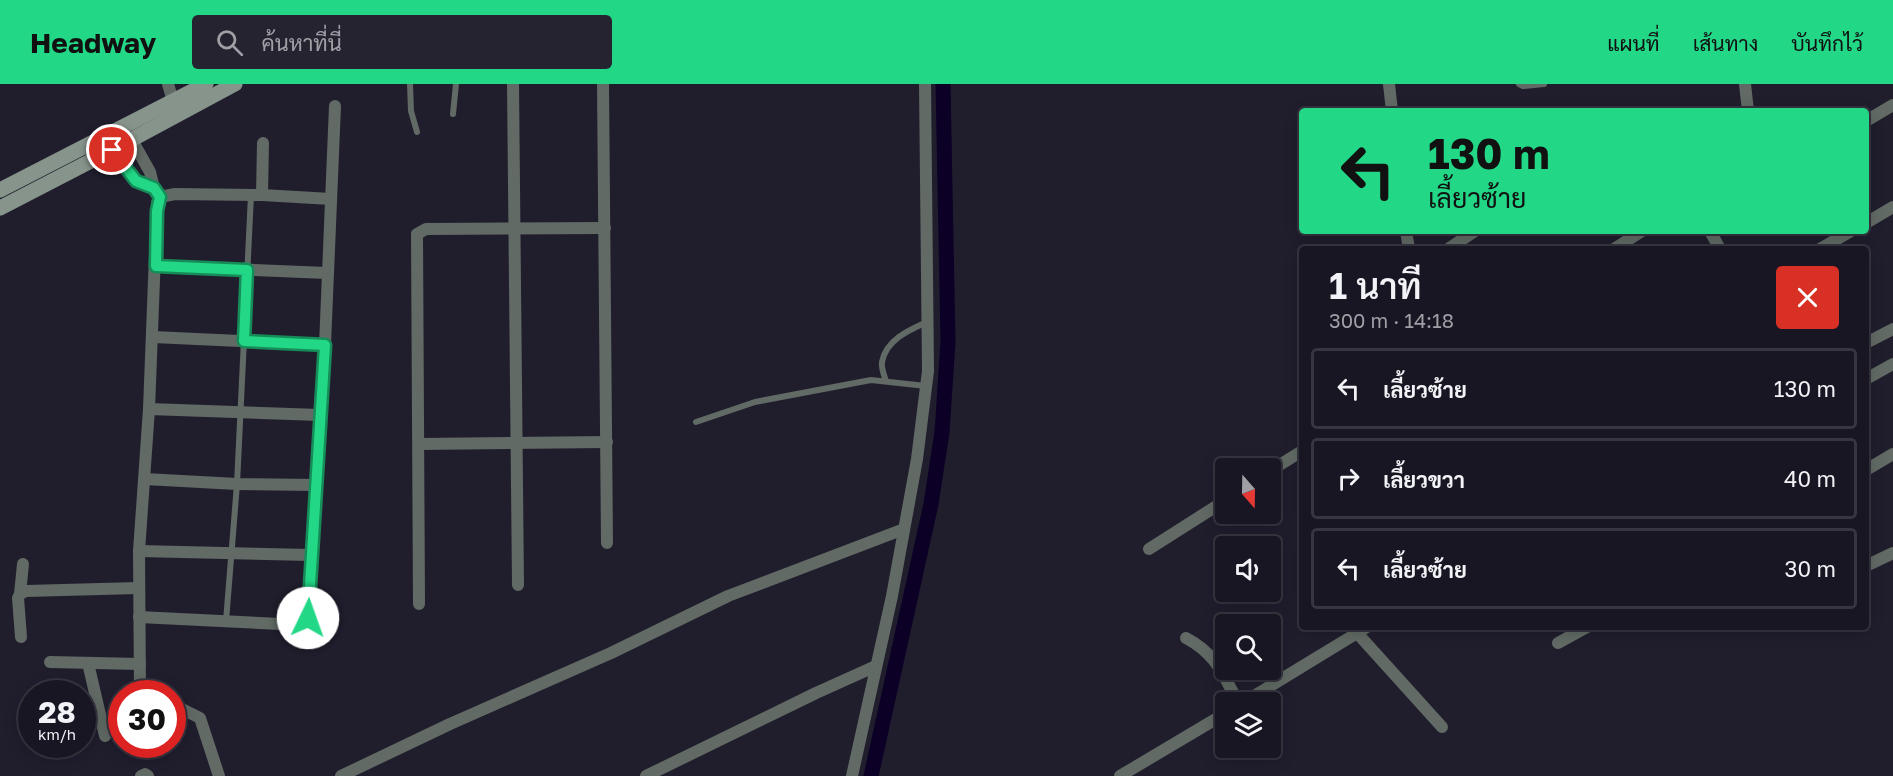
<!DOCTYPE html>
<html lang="th">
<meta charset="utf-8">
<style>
:root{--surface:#181622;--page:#25232f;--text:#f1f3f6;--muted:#9f9fa5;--line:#363540;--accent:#22d887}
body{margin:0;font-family:"Golos Text",Sarabun,sans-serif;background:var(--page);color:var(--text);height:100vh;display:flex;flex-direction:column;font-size:22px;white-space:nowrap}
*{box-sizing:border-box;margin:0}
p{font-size:20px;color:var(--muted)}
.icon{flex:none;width:33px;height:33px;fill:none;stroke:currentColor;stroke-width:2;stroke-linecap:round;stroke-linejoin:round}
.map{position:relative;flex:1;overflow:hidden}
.side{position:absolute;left:1299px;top:162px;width:570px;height:384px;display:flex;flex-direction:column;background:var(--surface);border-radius:6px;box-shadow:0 3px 15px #0003,0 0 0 2px var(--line)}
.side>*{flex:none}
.top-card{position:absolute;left:1299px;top:24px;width:570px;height:126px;border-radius:6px;box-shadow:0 3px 15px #0003,0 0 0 2px var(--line);background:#22d887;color:#111;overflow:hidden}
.needle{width:39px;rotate:160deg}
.controls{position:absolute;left:1215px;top:374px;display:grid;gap:12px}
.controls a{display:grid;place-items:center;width:66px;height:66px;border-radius:6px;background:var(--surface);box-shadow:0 3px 15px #0003,0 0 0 2px var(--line);font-size:30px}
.speed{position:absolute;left:18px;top:596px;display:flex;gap:12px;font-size:30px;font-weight:700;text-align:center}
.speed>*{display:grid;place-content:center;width:78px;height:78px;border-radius:50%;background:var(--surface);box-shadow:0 3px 15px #0003,0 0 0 2px var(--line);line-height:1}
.speed small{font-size:15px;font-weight:400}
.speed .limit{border:9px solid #d22;background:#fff;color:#111}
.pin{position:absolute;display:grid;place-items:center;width:51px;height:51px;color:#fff;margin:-26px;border:3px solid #fff;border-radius:50%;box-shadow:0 2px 6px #0007}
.me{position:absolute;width:66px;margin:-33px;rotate:3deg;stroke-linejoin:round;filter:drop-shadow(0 0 4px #0008)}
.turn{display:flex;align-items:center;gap:21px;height:126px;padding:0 30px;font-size:27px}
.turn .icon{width:78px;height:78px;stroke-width:2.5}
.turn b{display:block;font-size:42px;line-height:51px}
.round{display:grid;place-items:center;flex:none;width:63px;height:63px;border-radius:6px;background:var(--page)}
.overview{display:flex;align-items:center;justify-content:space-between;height:102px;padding:0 30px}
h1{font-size:36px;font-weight:600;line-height:45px}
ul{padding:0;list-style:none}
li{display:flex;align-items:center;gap:18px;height:81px;margin:0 12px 9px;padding:0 18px;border:3px solid var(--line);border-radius:6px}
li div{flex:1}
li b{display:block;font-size:22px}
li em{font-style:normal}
header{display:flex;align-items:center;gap:36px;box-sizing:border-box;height:84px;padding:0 30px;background:var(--accent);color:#111}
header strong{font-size:28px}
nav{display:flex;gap:33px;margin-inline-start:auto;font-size:21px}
.search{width:420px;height:54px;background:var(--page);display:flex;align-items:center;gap:15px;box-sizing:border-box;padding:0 21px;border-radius:6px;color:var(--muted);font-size:22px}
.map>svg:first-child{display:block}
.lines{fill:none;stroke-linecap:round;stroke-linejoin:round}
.canal{stroke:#0c0027;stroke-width:15}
.lane{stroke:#616a64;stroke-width:6}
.street{stroke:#616a64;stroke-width:12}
.secondary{stroke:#87948b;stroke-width:15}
.route-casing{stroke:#168c58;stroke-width:15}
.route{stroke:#22d887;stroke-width:10}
</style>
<header>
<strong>Headway</strong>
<div class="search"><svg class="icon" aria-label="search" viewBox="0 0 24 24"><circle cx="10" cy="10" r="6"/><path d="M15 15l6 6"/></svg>ค้นหาที่นี่</div>
<nav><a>แผนที่</a><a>เส้นทาง</a><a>บันทึกไว้</a></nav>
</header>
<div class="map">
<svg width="1893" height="692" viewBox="0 0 1893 692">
<rect width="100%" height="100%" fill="#201e2d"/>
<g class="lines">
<!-- canal -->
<path class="canal" d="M871,692l60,-272 11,-72 6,-90 -5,-258"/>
<!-- lane -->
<g class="lane">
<path d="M410,0l1,27 6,21"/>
<path d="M1519,0l4,2 21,-2"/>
<path d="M453,30l3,-30"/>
<path d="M886,297c-2,-6 -5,-13 -4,-19 4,-22 27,-32 45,-40"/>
<path d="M696,338l59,-20 116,-22 55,6"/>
<path d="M226,537l11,-137 14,-289"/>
</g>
<!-- street -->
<g class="street">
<path d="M168,0l5,17"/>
<path d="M513,0l5,501"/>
<path d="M603,0l4,459"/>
<path d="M1389,0l3,27"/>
<path d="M1745,0l3,27"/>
<path d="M1866,37l27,-16"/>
<path d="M132,56l18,32 4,16 6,9"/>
<path d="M112,66l24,31 18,7"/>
<path d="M262,111l1,-52"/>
<path d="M1866,139l27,-16"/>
<path d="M1406,147l3,18"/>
<path d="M1710,147l10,18"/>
<path d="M1448,165l27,-18"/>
<path d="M1614,165l28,-18"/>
<path d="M1820,165l31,-18"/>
<path d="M156,182l171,7"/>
<path d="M153,253l172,8"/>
<path d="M1866,259l27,-14"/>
<path d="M1866,295l27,-15"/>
<path d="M149,325l171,6"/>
<path d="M419,360l188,-2"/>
<path d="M1866,386l27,-16"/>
<path d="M1270,387l32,-20"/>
<path d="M145,395l92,5 80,1"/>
<path d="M1149,465l77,-49"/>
<path d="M139,467l172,4"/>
<path d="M1870,480l23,-11"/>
<path d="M20,510l3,-30"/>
<path d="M419,520l-2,-370 9,-5 179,-1"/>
<path d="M139,533l163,8 4,-3 2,-4 17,-273 10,-239"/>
<path d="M1358,550l84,93"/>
<path d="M21,553l-3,-39 2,-4 6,-3 112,-3"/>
<path d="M1186,554c30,16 36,35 52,64"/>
<path d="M1558,559l29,-16"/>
<path d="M50,578l90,2"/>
<path d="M88,579l17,73"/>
<path d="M140,609l-1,-142 10,-142 8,-206 3,-6 15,-3 87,1 69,4"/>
<path d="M1244,618l123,-75"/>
<path d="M172,620l28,14 19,58"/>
<path d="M141,692l4,-2 3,2"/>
<path d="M341,692l109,-52 161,-71 117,-57 176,-67"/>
<path d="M646,692l170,-83 60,-27"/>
<path d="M852,692l40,-180 25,-137 11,-88 -3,-287"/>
<path d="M1120,692l106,-63"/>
</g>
<!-- secondary -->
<g class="secondary">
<path d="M0,106l206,-106"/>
<path d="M0,124l112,-58 123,-66"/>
</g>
</g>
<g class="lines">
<defs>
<path id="route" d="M112,66l24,31 18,7 6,9 -3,14 -1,55 91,4 -3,71 81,4 -17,273"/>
</defs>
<!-- route casing -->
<use href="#route" class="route-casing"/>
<!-- route -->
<use href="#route" class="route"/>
</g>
</svg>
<div class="controls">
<a><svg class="needle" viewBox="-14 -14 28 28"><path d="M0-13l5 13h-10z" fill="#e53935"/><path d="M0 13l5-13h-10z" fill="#9f9fa5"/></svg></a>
<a><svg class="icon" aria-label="sound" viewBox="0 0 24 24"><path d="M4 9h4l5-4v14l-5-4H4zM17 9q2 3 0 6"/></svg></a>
<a><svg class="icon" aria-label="search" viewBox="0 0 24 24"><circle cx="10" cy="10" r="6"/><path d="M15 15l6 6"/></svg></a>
<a><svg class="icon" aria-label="layers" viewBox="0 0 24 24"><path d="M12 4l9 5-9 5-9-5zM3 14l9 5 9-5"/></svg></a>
</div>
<div class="speed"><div>28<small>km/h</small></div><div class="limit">30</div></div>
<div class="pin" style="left:112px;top:66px;background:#d93025"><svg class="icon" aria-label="arrive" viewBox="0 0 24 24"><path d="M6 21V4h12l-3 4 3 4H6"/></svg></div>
<svg class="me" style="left:308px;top:534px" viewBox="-20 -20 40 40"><circle r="19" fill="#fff"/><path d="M0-13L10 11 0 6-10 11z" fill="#22d887"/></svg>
<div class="top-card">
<div class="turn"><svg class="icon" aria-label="left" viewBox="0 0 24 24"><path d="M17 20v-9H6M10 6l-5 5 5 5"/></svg><div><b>130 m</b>เลี้ยวซ้าย</div></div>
</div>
<section class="side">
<div class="overview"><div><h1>1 นาที</h1><p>300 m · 14:18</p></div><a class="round" style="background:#d93025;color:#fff"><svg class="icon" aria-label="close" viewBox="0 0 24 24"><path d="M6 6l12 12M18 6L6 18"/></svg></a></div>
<ul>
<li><svg class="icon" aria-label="left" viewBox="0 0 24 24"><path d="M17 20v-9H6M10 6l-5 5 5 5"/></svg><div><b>เลี้ยวซ้าย</b></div><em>130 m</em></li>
<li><svg class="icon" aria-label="right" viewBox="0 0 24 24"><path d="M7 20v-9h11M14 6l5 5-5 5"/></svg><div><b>เลี้ยวขวา</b></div><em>40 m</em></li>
<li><svg class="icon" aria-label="left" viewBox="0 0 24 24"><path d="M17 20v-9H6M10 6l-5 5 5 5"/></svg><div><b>เลี้ยวซ้าย</b></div><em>30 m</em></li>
</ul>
</section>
</div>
